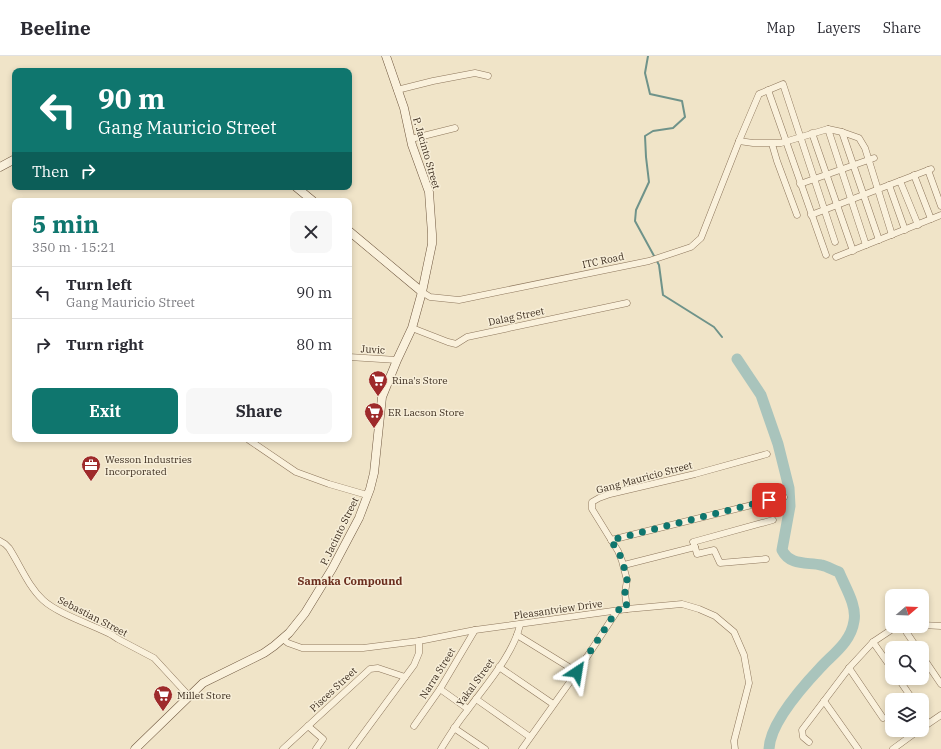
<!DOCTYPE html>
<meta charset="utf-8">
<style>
:root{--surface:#fff;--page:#f7f7f7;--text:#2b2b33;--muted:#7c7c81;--line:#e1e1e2;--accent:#0f766e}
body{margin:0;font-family:"IBM Plex Serif",serif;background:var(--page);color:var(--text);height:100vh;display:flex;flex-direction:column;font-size:15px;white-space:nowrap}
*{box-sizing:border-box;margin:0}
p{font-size:13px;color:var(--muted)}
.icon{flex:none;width:22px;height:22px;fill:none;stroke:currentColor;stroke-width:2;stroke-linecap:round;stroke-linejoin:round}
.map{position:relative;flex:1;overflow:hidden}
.details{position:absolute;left:12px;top:142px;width:340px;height:244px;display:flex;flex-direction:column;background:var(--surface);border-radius:8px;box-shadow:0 2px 6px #0003}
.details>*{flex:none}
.banner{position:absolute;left:12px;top:12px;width:340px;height:122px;border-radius:8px;box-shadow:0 2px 6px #0003;background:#0f766e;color:#fff;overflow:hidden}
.needle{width:26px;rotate:71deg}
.fabs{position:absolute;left:885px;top:533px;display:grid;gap:8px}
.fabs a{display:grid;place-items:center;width:44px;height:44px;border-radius:8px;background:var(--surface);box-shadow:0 2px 6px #0003;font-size:20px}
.pin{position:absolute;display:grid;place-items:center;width:34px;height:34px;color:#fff;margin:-17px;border-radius:8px;box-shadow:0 2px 6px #0006}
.me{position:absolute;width:44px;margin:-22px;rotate:33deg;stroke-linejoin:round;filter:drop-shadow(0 0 3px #0008)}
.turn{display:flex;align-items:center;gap:14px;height:84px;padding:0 20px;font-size:18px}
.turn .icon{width:52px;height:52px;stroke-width:2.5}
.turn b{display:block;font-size:28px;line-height:34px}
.then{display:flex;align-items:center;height:38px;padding:0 20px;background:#0003;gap:8px;font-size:15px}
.round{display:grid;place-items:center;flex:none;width:42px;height:42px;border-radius:8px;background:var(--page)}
.head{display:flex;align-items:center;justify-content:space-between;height:68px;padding:0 20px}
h1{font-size:24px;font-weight:800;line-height:30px;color:var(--accent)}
.action{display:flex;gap:8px;margin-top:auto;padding:8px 20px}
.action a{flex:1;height:46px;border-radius:8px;background:var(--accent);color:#fff;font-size:16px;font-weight:800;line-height:46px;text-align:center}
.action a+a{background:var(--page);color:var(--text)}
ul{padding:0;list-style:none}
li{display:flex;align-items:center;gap:12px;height:52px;padding:0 20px;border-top:1px solid var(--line)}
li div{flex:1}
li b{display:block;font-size:15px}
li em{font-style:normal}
header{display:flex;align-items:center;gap:24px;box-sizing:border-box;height:56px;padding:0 20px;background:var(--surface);border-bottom:1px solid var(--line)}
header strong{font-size:19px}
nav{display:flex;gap:22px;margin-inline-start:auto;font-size:14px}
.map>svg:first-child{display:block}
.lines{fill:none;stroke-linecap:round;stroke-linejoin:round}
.stream{stroke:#6f938a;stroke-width:2}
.river{stroke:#a9c4bc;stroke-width:11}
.street-casing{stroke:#8d765c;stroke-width:7}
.secondary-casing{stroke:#6f573f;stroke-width:9}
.street{stroke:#faf1dc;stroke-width:6}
.secondary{stroke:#faf1dc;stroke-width:8}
.route{stroke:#0f766e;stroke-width:7;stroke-dasharray:0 12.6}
.labels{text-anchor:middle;stroke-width:3;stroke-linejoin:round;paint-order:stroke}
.street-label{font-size:10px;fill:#3d2e20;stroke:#f7eed8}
.poi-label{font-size:10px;fill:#3d2e20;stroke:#f7eed8;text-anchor:start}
.neighbourhood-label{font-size:11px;font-weight:bold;fill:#6b2e1e;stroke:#f7eed8}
</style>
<header>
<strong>Beeline</strong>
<nav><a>Map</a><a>Layers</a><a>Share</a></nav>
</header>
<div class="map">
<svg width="941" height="693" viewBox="0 0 941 693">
<rect width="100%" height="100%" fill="#f0e4c8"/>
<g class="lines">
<!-- stream -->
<path class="stream" d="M648,0l-3,17 5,21 32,7 3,16 -12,11 -20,3 -8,5 1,21 3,25 -13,28 -1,11 24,44 4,30 51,32 8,10"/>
<!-- river -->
<path class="river" d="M737,303l24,36 17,49 11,44 1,18 -8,44c8,16 25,12 39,15 6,1 12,5 18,7 6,15 18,33 15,49 -3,21 -21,33 -33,46 -18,19 -51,56 -52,82"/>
<defs>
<g id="street">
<path d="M397,34l36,-9 42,-8 13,3"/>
<path d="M768,34l58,165"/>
<path d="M828,73l38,116"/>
<path d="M842,76l37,108"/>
<path d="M812,77l41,118"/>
<path d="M411,83l44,-11"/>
<path d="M739,85l14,2h28l47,-14 14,3 17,6 6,10 27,87"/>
<path d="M772,88l5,17 20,54"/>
<path d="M928,114l13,36"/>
<path d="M914,119l17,44"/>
<path d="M900,125l18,44"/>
<path d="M800,128l74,-26"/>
<path d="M889,129l16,45"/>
<path d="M811,159l120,-46"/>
<path d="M836,201l105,-42"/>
<path d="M422,236l8,5 29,3 190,-39 42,-14 10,-9 38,-97 20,-47 24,-10 52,158"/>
<path d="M412,272l36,14 8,2 11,-7 160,-34"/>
<path d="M349,301l48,3"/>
<path d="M249,384l47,32 33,12 38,11"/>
<path d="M611,484l173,-43"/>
<path d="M0,485l5,3 4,4c11,17 19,38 34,52 15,14 50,25 69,35l6,4 36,19 35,38"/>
<path d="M695,491l2,7 17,-4 6,13 46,-4"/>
<path d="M624,509l71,-18 -2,-5 80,-22"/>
<path d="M627,553l-2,-16 2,-13 -5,-19 -4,-10 -26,-42v-7l7,-4 11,-4 85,-20 72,-20"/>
<path d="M922,569l19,1"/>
<path d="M903,571l14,21"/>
<path d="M517,579l60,37"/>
<path d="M283,583l5,4 14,5h61l56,-7 56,-11 152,-21 55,-5 17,5 16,7 19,16 10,23 5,28 -15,58 1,8"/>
<path d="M873,586l19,27"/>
<path d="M922,600l19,28"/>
<path d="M499,611l54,37"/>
<path d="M849,612l34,50"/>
<path d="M898,622l15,22"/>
<path d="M440,633l28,20"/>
<path d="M476,643l54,38"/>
<path d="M824,645l34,48"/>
<path d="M922,658l6,9"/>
<path d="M308,670l15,13 -7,10"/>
<path d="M414,670l26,-37 35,-59"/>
<path d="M454,672l31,21"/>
<path d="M922,672l19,-13"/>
<path d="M809,686l-6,-5 -1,-7 47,-62 24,-26 18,-12 14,-4"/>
<path d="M283,693l87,-80 8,-1 27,9"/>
<path d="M352,693l62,-84 5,-12v-12"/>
<path d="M441,693c8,-13 16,-26 26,-38 18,-25 46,-56 53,-86"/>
<path d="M522,693l55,-77 40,-61"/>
<path d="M893,693l26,-19"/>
</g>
<g id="secondary">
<path d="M0,111l15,-8"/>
<path d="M296,131l17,14"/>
<path d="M349,175l73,61"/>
<path d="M135,693l68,-66 61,-30 10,-7 15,-13 16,-20 27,-44 27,-51 11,-29 4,-16 8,-76 15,-37 15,-32 10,-36 10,-48v-10l-3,-42 -17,-47 -8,-37 -18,-52"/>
</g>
</defs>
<!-- street casing -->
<use href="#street" class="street-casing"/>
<!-- secondary casing -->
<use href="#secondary" class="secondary-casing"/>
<!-- street -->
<use href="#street" class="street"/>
<!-- secondary -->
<use href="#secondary" class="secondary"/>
</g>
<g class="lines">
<!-- route -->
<path class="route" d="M577,616l40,-62 10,-1 -2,-17 2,-12 -1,-6 -5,-17 -10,-17 158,-40"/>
</g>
<!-- icons -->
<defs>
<symbol id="supermarket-pin" viewBox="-11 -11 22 30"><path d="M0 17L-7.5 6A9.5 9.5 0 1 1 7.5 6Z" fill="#9e2a2b" stroke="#f7eed8"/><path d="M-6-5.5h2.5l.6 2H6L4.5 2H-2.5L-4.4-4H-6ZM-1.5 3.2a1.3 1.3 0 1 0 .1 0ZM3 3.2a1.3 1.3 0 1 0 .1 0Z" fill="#fff"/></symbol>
<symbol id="office-pin" viewBox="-11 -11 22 30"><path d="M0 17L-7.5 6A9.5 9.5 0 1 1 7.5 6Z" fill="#9e2a2b" stroke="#f7eed8"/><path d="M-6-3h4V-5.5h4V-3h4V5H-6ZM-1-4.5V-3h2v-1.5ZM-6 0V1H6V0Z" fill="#fff"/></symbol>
</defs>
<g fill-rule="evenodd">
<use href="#supermarket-pin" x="367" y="313" width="22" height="30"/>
<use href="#supermarket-pin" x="363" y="345" width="22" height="30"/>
<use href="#office-pin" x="80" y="398" width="22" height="30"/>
<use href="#supermarket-pin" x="152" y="628" width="22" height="30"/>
</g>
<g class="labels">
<!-- street labels -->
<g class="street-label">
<text transform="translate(427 97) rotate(74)" y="4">P. Jacinto Street</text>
<text transform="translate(603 204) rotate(-12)" y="4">ITC Road</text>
<text transform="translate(516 260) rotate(-12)" y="4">Dalag Street</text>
<text transform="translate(373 293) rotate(3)" y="4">Juvic</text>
<text transform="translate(644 421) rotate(-15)" y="4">Gang Mauricio Street</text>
<text transform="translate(339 475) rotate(-64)" y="4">P. Jacinto Street</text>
<text transform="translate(558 553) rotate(-8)" y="4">Pleasantview Drive</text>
<text transform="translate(93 560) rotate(27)" y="4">Sebastian Street</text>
<text transform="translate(437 617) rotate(-58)" y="4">Narra Street</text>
<text transform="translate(475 626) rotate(-54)" y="4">Yakal Street</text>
<text transform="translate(333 633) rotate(-43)" y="4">Pisces Street</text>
</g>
<!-- poi labels -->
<g class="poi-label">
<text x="392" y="328">Rina's Store</text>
<text x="388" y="360">ER Lacson Store</text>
<text x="105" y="407">Wesson Industries<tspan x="105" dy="12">Incorporated</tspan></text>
<text x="177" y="643">Millet Store</text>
</g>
<!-- neighbourhood labels -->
<g class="neighbourhood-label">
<text x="350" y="529">Samaka Compound</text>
</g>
</g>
</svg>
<div class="fabs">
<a><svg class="needle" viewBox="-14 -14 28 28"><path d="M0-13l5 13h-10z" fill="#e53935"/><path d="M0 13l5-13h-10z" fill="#7c7c81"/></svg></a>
<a><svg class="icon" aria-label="search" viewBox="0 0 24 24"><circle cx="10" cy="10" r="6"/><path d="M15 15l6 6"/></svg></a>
<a><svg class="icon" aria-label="layers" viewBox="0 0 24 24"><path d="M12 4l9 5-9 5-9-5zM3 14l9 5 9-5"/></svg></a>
</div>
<div class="pin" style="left:769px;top:444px;background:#d93025"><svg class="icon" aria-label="arrive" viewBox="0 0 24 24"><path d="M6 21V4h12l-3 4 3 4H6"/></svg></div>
<svg class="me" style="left:577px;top:616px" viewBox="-20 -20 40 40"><path d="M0-17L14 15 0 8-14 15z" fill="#0f766e" stroke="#fff" stroke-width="4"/></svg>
<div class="banner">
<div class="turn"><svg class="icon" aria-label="left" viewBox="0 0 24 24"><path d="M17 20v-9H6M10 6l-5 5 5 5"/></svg><div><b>90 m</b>Gang Mauricio Street</div></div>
<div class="then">Then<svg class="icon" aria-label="right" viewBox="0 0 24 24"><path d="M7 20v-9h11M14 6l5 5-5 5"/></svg></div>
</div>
<section class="details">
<div class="head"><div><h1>5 min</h1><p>350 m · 15:21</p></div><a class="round"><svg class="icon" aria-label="close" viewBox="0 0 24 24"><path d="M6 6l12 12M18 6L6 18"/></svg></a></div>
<ul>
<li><svg class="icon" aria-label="left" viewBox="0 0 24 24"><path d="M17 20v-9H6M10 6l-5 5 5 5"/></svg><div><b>Turn left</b><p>Gang Mauricio Street</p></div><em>90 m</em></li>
<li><svg class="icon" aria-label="right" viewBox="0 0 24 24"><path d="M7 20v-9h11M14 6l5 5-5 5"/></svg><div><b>Turn right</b></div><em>80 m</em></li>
</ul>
<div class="action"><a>Exit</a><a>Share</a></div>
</section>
</div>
